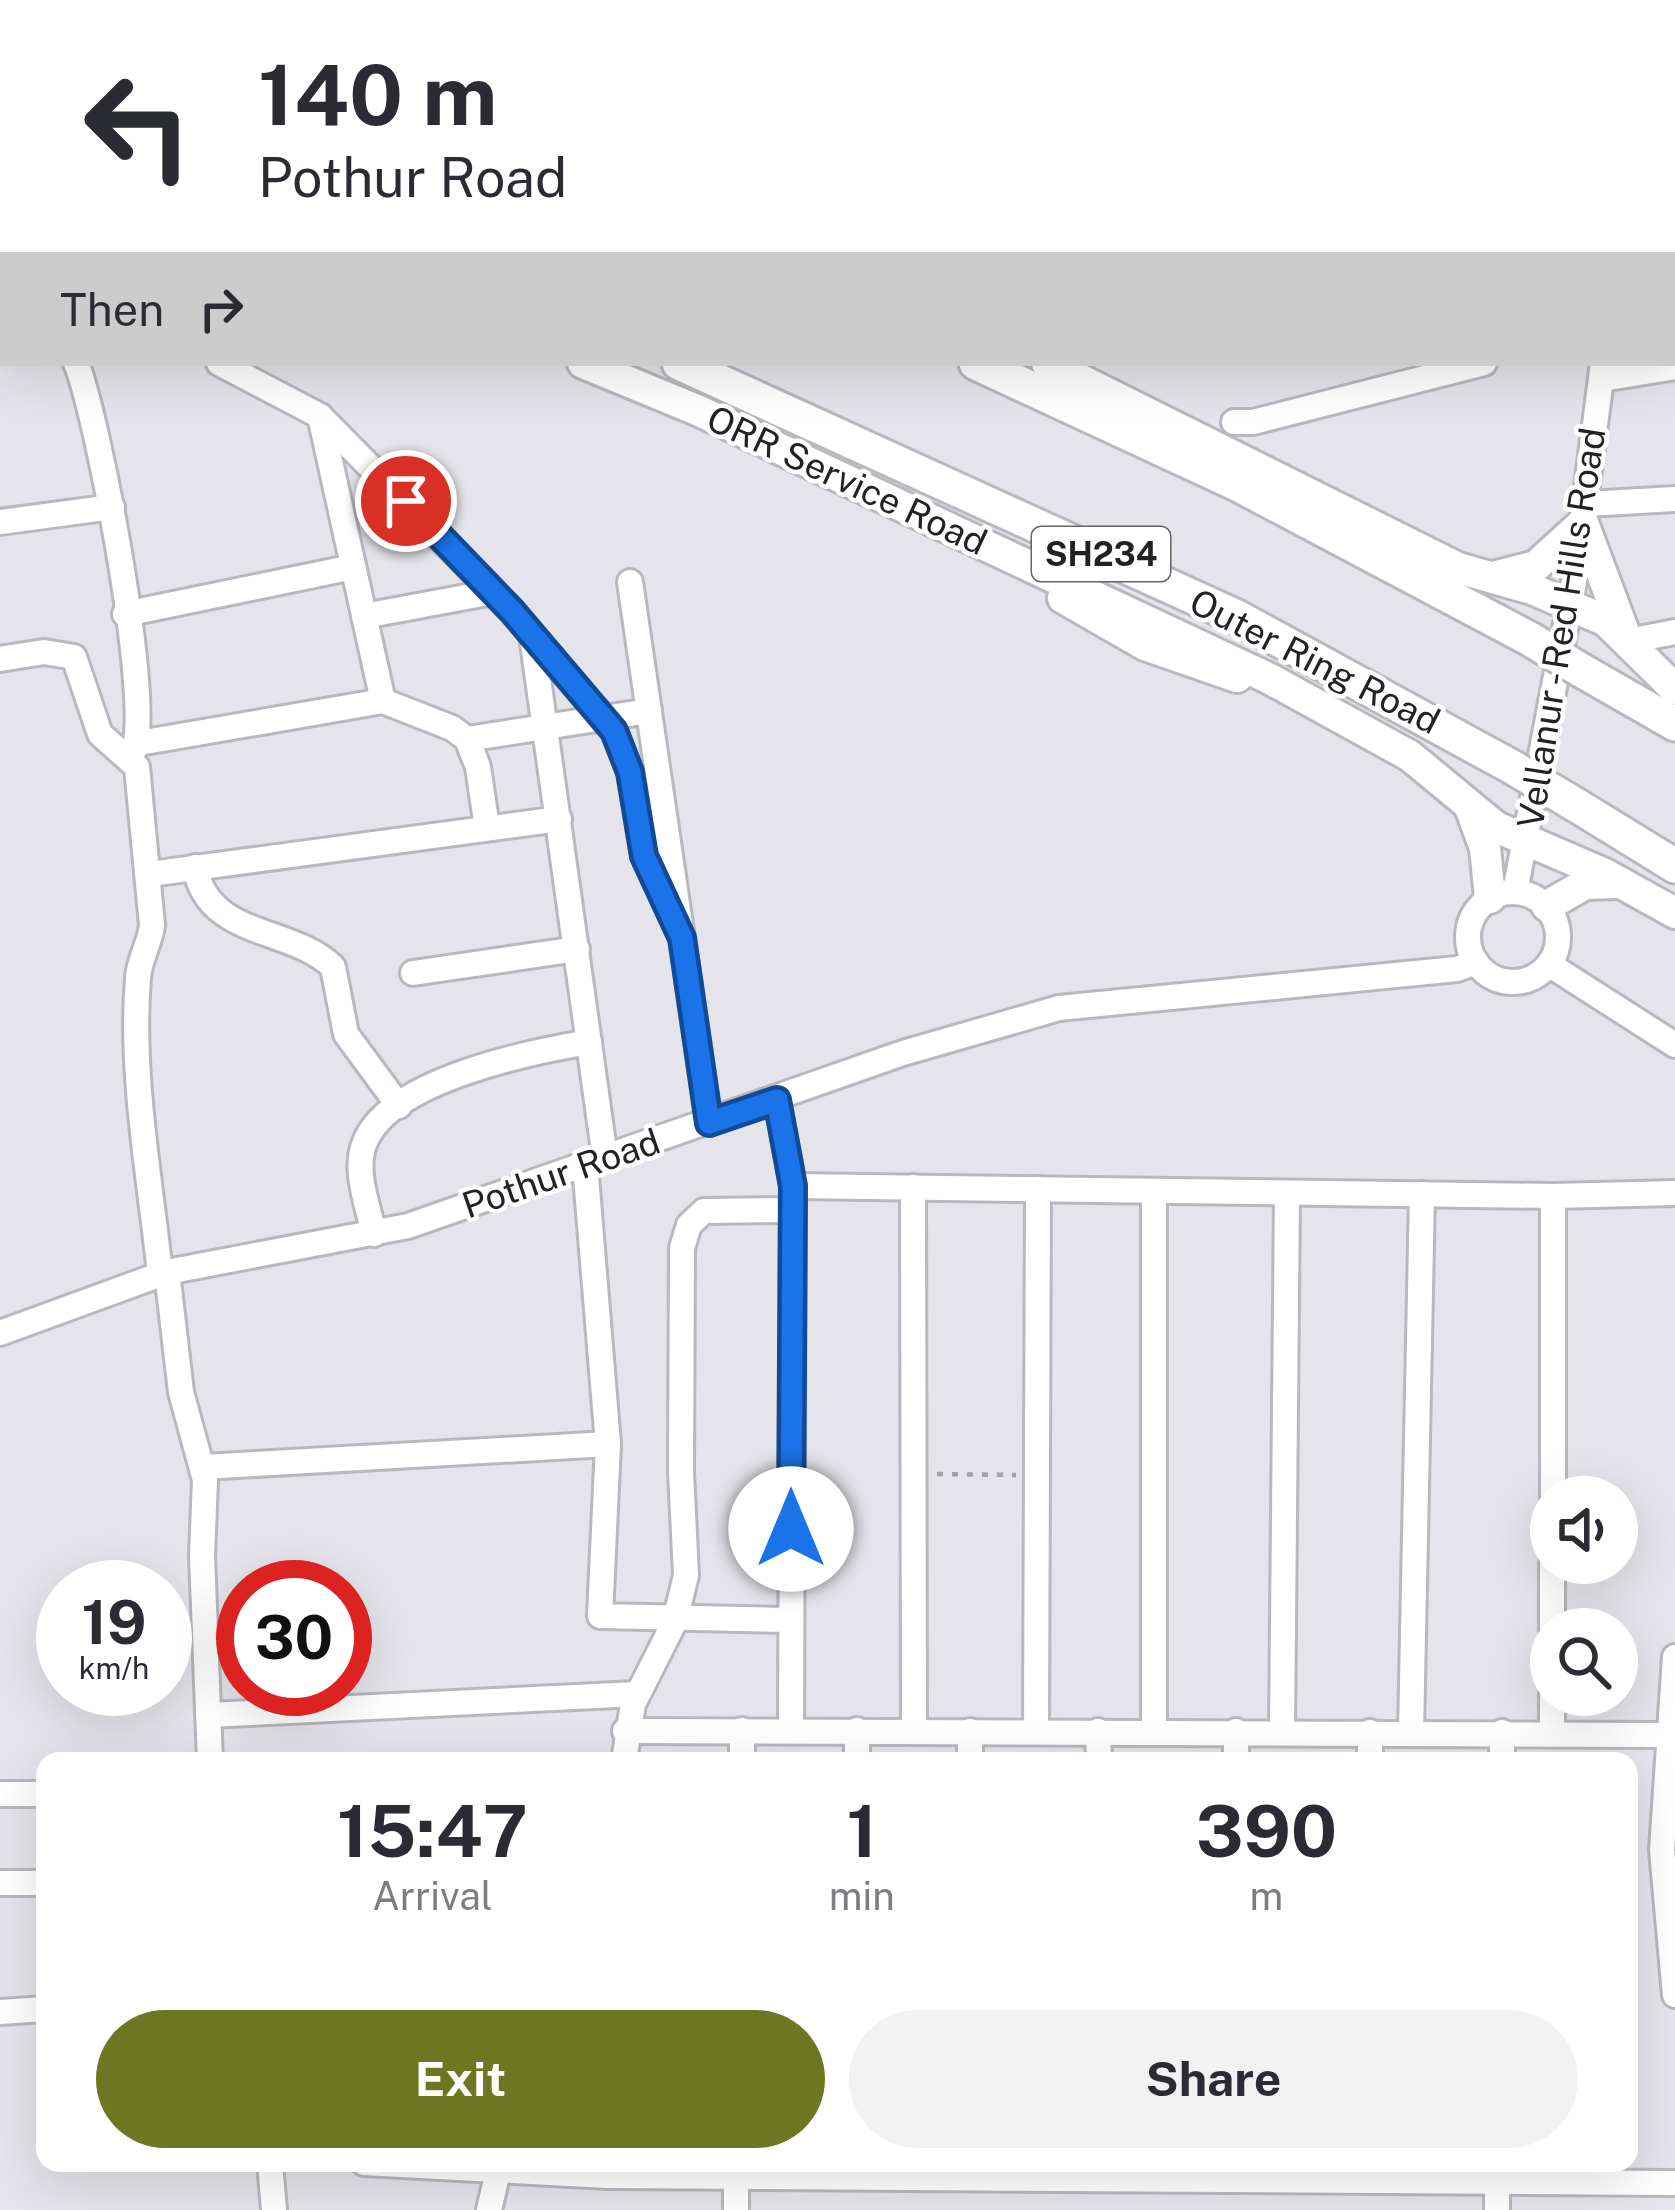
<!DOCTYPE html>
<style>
:root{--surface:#fff;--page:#f2f2f3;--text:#2b2b33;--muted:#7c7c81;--accent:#6d7722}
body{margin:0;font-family:"Public Sans",sans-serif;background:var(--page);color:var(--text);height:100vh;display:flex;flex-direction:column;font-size:45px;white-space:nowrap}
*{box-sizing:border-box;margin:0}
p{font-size:39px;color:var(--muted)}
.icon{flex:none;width:66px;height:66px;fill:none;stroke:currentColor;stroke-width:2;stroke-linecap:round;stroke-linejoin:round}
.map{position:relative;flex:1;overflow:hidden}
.side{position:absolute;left:36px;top:1752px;width:1602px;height:420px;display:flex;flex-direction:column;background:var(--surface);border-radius:24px;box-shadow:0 12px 48px #0002}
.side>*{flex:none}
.guide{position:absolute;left:0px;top:0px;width:1677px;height:366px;box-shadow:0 12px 48px #0002;background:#fff;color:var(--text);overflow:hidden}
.fabs{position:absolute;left:1530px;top:1476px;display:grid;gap:24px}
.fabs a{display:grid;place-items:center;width:108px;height:108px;border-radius:50%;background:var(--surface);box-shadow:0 12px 48px #0002;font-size:60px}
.speed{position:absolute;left:36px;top:1560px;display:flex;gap:24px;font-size:60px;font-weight:700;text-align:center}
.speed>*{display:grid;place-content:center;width:156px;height:156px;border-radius:50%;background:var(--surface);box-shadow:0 12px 48px #0002;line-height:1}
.speed small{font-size:30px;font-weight:400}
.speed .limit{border:18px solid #d22;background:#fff;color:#111}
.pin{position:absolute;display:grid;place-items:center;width:102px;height:102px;color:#fff;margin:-51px;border:6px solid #fff;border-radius:50%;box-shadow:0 3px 12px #0007}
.me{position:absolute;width:132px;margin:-66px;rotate:0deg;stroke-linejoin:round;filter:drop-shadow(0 0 9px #0008)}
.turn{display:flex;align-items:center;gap:42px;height:252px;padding:0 60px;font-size:54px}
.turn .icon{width:156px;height:156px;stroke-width:2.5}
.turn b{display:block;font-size:84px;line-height:102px}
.then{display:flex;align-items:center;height:114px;padding:0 60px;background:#0003;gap:24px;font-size:45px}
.eta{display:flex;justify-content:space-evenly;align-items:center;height:204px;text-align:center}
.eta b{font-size:72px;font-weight:700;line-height:84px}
.primary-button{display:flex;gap:24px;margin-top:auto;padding:24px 60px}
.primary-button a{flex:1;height:138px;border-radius:72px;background:var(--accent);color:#fff;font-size:48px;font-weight:700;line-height:138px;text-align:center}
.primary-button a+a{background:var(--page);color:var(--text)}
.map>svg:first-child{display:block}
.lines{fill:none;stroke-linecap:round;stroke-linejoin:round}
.minor-casing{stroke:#bab8be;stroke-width:30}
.major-casing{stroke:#bab8be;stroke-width:36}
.highway-casing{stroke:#bab8be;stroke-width:39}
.path{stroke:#a2a1a6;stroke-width:4.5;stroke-dasharray:6 9;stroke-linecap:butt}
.minor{stroke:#fff;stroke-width:24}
.major{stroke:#fff;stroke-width:30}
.highway{stroke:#fff;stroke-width:33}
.highway-bridge-casing{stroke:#bab8be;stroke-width:39;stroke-linecap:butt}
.highway-bridge{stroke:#fff;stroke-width:33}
.route-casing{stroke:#114b97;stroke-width:30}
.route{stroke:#1a73e8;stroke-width:21}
.labels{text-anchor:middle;stroke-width:9;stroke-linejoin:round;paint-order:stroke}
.shield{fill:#fff;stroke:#646465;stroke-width:3}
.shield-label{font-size:33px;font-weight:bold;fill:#222123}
.street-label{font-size:36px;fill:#222123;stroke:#fff}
</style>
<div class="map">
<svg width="1675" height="2210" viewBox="0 0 1675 2210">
<rect width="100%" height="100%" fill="#e5e4ea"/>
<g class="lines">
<defs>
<g id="minor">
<path d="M1622,3v-3"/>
<path d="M1674,79h1"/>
<path d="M1674,177h1"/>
<path d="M1674,267h1"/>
<path d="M0,327h3"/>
<path d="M76,363c21,49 80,355 56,391"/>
<path d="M219,363l101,53 192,195 102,120 16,41 14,84 38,82"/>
<path d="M1602,379l73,-12"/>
<path d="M320,416l63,285"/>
<path d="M1234,422h19l231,-59"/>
<path d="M1587,504l88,-5"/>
<path d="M0,522l112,-15"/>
<path d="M630,582l79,541"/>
<path d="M125,614l228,-47"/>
<path d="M364,616l129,-24"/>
<path d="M532,636l73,522"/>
<path d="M1628,641l47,-9"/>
<path d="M0,659l44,-7 30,5 26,77 37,33 15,158c-2,19 -13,34 -14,53 -8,97 12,200 22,296"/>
<path d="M467,739l182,-28"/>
<path d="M139,743l244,-42 69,27 15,11 11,28 9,61"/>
<path d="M195,867c13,72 96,59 138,100l13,67 53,72"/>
<path d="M150,874l409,-55"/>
<circle cx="1513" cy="937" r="45"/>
<path d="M1515,892l61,-321 27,-208"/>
<path d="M1550,965l125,80"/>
<path d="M413,973l164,-24"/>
<path d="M777,1100l16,86 -2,544"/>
<path d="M585,1164l23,280 -8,172 191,4"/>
<path d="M793,1186l760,10 122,-3"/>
<path d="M913,1187l1,543"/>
<path d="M1154,1191v540"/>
<path d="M374,1234c-6,-28 -21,-65 -9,-92 25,-62 165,-90 224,-100"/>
<path d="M167,1272l14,120 24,88 -3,76 8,205"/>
<path d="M0,1333l167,-61 241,-46 495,-173 156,-45 398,-39 19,-7"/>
<path d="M203,1467l405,-23"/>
<path d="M1553,1497v-301"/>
<path d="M1552,1629v-66"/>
<path d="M1675,1657l-13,193 13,145"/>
<path d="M208,1715l429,-21"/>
<path d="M742,1730v31"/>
<path d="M857,1730v31"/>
<path d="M625,1731l1041,4"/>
<path d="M970,1731v30"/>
<path d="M1036,1731l2,-542"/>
<path d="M1098,1731l1,30"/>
<path d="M1282,1731l5,-538"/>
<path d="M1411,1732l11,-538"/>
<path d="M1552,1732v-37"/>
<path d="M624,1761l9,-57 42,-83 11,-46 -5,-103 1,-224 7,-23 15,-14 89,-1"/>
<path d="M1236,1761v-30"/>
<path d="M1370,1761v-29"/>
<path d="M1502,1761v-29"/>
<path d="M0,1794h45"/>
<path d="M0,1883h45"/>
<path d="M0,2012l45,-3"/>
<path d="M270,2163l4,47"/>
<path d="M364,2163l244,13 1067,7"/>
<path d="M736,2176v34"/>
<path d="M489,2210l11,-47"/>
<path d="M1497,2210v-46"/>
</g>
<g id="major">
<path d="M180,0l8,3"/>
<path d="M0,141l3,1"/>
<path d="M583,363l114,47 573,269 140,77 86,71 109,47 70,39"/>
<path d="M1047,363l411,205 74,21 74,32 69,68"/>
<path d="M1583,523l42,112"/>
<path d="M1497,576l39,-10 47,-43"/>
<path d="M1063,598l82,47 92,32"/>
<path d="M1471,810l14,38 5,50"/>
<path d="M1547,906l38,-22 31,-1"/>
</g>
<g id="highway">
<path d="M73,0l9,3"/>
<path d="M0,104l3,1"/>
<path d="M679,363l558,254 275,150"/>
<path d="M976,363l261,121 293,155"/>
<path d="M1579,669l96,55"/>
<path d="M1576,805l99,61"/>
</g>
</defs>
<!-- minor casing -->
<use href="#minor" class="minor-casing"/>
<!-- major casing -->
<use href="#major" class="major-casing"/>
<!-- highway casing -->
<use href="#highway" class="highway-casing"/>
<!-- path -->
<path class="path" d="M937,1474l79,1"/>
<!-- minor -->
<use href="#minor" class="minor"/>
<!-- major -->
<use href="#major" class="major"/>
<!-- highway -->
<use href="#highway" class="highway"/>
<defs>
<g id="highway-bridge">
<path d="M1530,639l49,30"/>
<path d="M1512,767l64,38"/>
</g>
</defs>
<!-- highway-bridge casing -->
<use href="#highway-bridge" class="highway-bridge-casing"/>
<!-- highway-bridge -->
<use href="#highway-bridge" class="highway-bridge"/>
</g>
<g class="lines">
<defs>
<path id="route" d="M406,501l106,110 102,120 16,41 14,84 38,82 27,185 68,-23 16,86 -2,343"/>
</defs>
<!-- route casing -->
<use href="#route" class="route-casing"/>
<!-- route -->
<use href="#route" class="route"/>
</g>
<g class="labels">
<!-- shield labels -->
<rect class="shield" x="1032" y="527" width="138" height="54" rx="9"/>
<g class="shield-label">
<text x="1101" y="566">SH234</text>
</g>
<!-- street labels -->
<g class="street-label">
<text transform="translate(847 480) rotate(25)" y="13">ORR Service Road</text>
<text transform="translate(1561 628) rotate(-81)" y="13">Vellanur - Red Hills Road</text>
<text transform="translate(1315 661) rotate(27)" y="13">Outer Ring Road</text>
<text transform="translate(561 1173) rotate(-19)" y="13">Pothur Road</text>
</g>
</g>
</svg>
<div class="fabs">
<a><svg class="icon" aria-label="sound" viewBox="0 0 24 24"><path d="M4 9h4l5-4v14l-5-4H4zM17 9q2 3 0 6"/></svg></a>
<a><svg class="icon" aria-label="search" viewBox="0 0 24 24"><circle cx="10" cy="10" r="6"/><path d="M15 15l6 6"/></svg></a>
</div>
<div class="speed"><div>19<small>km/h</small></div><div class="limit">30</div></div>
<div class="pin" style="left:406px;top:501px;background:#d93025"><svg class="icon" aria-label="arrive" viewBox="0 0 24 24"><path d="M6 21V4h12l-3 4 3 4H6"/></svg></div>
<svg class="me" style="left:791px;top:1529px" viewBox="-20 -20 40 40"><circle r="19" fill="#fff"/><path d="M0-13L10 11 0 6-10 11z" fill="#1a73e8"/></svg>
<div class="guide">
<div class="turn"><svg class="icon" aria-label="left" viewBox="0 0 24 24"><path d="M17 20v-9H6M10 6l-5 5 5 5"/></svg><div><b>140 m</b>Pothur Road</div></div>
<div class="then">Then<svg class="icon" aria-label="right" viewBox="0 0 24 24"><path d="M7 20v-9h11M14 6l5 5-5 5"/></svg></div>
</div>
<section class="side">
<div class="eta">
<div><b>15:47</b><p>Arrival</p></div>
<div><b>1</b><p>min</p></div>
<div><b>390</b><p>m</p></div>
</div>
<div class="primary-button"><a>Exit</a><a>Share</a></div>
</section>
</div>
